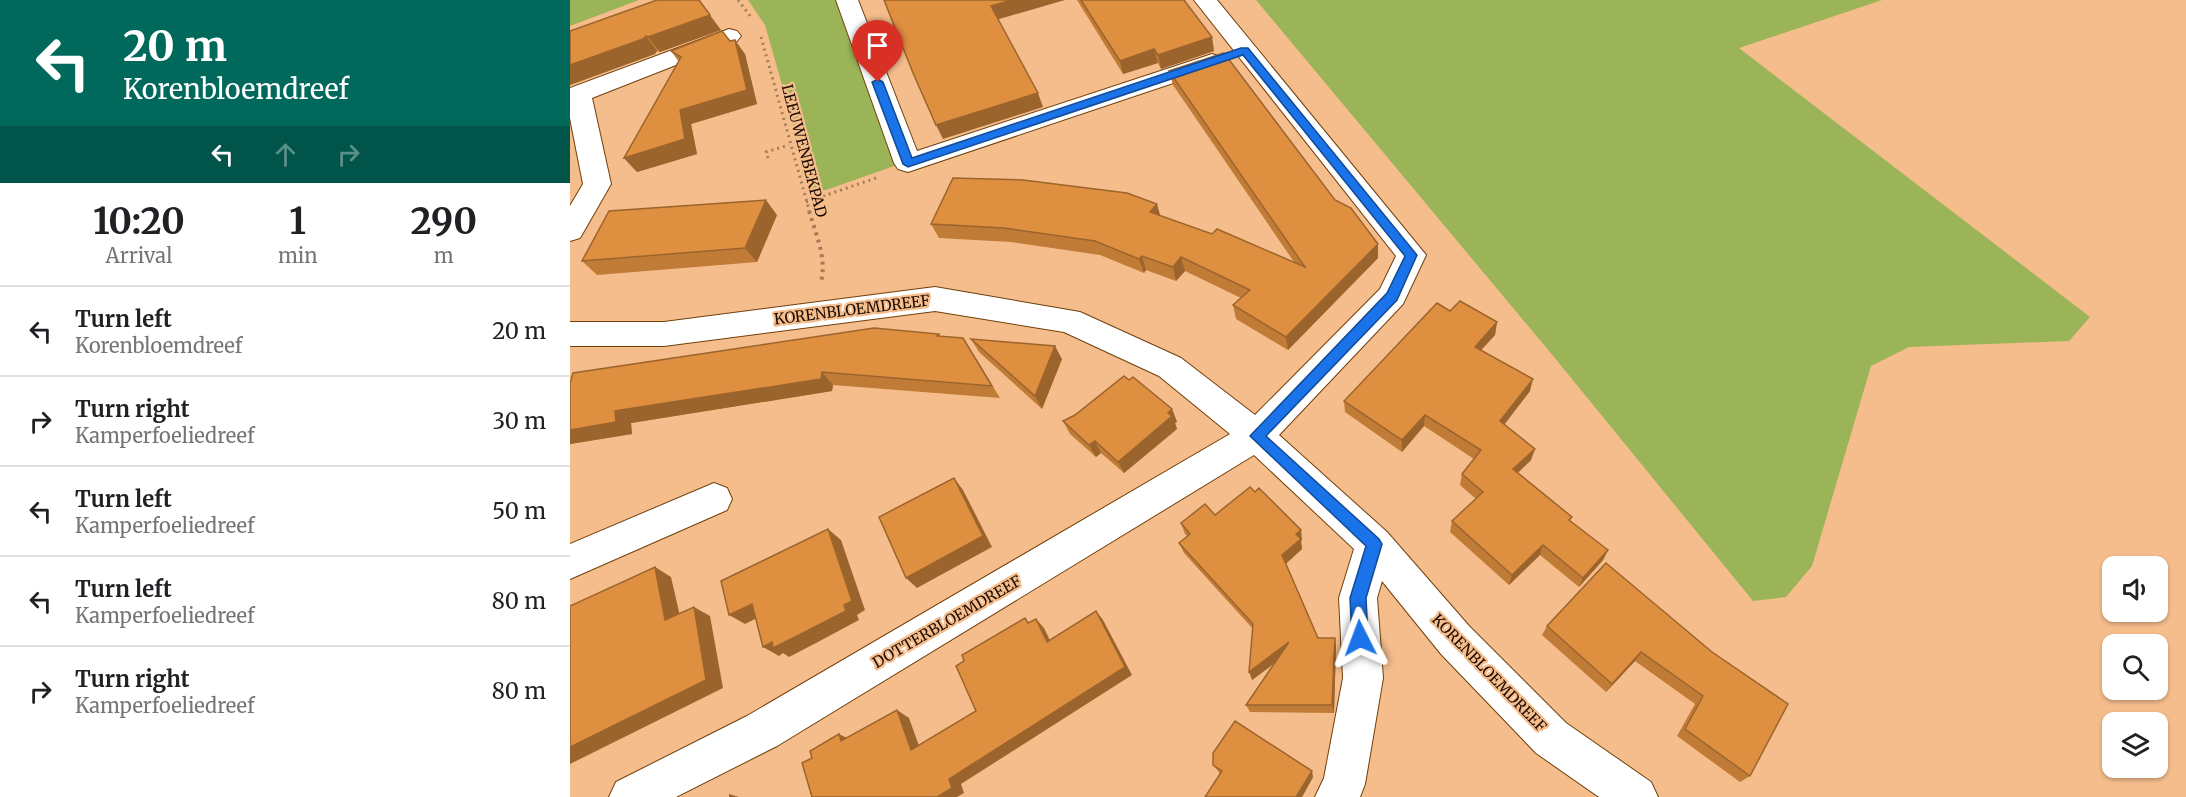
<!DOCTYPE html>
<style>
:root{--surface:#fff;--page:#f2f2f2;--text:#202124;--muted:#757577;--line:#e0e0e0}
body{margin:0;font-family:Merriweather,serif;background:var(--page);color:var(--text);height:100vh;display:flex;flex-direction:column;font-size:22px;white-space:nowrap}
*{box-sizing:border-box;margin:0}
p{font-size:20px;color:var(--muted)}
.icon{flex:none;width:33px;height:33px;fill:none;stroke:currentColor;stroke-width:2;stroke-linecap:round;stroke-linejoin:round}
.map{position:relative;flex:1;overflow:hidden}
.side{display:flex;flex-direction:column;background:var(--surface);width:570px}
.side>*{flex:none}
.top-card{background:#00695c;color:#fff;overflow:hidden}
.tools{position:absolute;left:1532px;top:556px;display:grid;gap:12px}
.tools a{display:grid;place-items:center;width:66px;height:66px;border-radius:12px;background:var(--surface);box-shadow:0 2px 4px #0004;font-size:30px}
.pin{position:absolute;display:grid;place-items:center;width:51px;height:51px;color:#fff;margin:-62px -26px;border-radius:50% 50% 50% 0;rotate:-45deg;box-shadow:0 0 6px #0007}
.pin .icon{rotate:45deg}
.me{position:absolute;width:66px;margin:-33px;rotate:357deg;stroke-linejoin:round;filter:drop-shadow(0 0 4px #0008)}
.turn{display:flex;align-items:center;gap:21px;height:126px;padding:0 24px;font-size:27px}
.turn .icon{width:78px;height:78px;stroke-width:2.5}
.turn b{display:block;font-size:42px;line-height:51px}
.lanes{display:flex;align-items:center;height:57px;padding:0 24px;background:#0003;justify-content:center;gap:30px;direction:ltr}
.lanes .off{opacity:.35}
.eta{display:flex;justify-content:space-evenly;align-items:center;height:102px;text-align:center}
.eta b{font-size:36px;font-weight:700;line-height:42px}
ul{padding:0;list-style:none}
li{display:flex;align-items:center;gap:18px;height:90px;padding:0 24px;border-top:2px solid var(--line)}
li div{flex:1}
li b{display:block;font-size:22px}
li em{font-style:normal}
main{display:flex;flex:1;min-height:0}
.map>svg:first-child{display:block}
.green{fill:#9bb457}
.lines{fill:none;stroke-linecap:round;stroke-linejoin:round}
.minor-casing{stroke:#70400b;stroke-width:2}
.path-far1{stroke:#a57b58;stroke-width:3;stroke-dasharray:2 4;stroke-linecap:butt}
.path{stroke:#a57b58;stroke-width:4;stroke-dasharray:3 4.5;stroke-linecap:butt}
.minor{fill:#fff;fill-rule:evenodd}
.wall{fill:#c07b37}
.shaded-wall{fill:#9c642d}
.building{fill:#df8f40;stroke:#9c642d;stroke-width:1.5}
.route{fill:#1a73e8;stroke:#114b97;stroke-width:1.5}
.labels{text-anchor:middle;stroke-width:4.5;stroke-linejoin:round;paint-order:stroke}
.street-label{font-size:15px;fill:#1d0a00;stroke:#f5bd8c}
</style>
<main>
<section class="side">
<div class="top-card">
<div class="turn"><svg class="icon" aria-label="left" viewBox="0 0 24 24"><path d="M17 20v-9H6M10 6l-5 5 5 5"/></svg><div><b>20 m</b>Korenbloemdreef</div></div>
<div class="lanes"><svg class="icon" aria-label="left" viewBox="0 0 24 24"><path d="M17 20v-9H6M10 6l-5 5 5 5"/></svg><svg class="icon off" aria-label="ahead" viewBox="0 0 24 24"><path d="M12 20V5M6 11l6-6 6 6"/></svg><svg class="icon off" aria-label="right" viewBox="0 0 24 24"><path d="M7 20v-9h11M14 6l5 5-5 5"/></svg></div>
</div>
<div class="eta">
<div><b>10:20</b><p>Arrival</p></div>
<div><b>1</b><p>min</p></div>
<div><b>290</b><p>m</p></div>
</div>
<ul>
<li><svg class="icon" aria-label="left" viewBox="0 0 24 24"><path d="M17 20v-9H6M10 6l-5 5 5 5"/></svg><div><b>Turn left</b><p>Korenbloemdreef</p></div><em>20 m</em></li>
<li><svg class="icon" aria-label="right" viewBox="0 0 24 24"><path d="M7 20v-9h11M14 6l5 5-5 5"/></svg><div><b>Turn right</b><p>Kamperfoeliedreef</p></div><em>30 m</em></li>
<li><svg class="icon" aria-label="left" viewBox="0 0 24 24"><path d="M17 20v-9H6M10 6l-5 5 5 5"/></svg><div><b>Turn left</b><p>Kamperfoeliedreef</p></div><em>50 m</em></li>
<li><svg class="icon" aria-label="left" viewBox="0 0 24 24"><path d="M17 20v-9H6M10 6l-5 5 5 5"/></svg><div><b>Turn left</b><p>Kamperfoeliedreef</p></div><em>80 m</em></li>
<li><svg class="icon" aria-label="right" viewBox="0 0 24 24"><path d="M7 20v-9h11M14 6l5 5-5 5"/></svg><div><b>Turn right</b><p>Kamperfoeliedreef</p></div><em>80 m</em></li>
</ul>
</section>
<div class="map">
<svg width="1616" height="797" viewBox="0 0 1616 797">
<rect width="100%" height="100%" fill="#f5bd8c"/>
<!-- green -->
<g class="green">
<path d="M0,0h69l-69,26z"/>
<path d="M178,0h88l61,165 -71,25h-14l-47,-165z"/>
<path d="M686,0h626l-143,48 351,269 -21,24 -160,6 -38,19 -59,200 -26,31 -33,4 -199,-244z"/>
</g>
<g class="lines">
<defs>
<g id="minor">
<path d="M266,0h22l59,151 286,-94 9,-3 9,3 3,5 -3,5 -313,105 -10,-3 -4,-6z"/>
<path d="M624,0h23l209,255 -23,49 -124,131 108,97 82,94 97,97 85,59 7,15h-59l-63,-44 -95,-99 -59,-73 -5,17 6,80 -18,106 -5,13h-45l9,-19 19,-100 -4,-80 15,-49 -100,-94 -477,291 -101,51h-67l7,-15 131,-66 483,-282 -71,-58 -95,-44 -129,-21 -271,35h-94v-24h94l271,-35 145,25 101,46 74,57 125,-126 16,-33z"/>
<path d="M159,29l8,2 4,5 -4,5 -145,57 19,86 -31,54 -10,3v-35l13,-22 -13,-66v-30z"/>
<path d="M144,483l13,5 5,11 -5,11 -157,69v-35z"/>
</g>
</defs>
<!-- minor casing -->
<use href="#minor" class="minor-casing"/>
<!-- path-far1 -->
<g class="path-far1">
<path d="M168,0l13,17"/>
<path d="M191,37l49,176"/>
<path d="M198,158l-2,-6 23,-7"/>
<path d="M236,202l73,-25"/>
</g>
<!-- path -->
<path class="path" d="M239,211c7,23 18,48 12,71"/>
<!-- minor -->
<use href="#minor" class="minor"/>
</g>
<!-- wall -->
<g class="wall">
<path d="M87,0l64,30 -61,22 -3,-1 -2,3 -85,31z"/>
<path d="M507,0h107l28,37 2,14 -53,18 -3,-6 -35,11z"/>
<path d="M160,41l15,13 12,50 -66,20 6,30 -60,18 -13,-14 55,-96 -8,-11z"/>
<path d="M599,71l209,187 -90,92 -52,-31 -3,-14 8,-7 -56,-27 -9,10 -30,-11 -2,3 -44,-18 -89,-13 -72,-4 -8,-14 230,-8 133,46 -121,-177z"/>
<path d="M207,215l-20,47 -160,13 -15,-14z"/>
<path d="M927,322l-2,13 -14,15 49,41 -26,33 27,36 -13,13 52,48 38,29 -5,10 -24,27 -39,-32 -31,30 -59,-53 2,-11 24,-22 -16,-14 2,-11 12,-15 -50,-33 -22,26 -57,-40 -1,-11z"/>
<path d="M369,334l2,3 22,1 37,60 -167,-13 -1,6 -201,32 1,11 -62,10v-61z"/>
<path d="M401,339l91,20 -20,50 -63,-57z"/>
<path d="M602,409l5,13 -2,1 2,6 -53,44 -23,-20 -5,4 -26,-23 -7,-13z"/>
<path d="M645,515l87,25 -1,1 1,8 -16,15 32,74 18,8 -2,67 -84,-1 -4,-7 30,-43 -24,18 1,-51 -69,-76 -5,-10 9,-7 -3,-2 -4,-11z"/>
<path d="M977,626l165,26 38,124 -10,6 -63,-46 18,-32 -60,-43 -29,31 -64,-57z"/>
<path d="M643,765l100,12 -11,20h-97l15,-23 -2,-3z"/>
</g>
<!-- shaded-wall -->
<g class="shaded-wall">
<path d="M442,0h53l-69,20 -5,-14z"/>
<path d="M140,15l11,15 -61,22 -12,-15z"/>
<path d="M76,36l11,15 -2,3 -85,31v-20z"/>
<path d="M642,37l2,14 -53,18 -3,-14z"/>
<path d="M165,40l10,14 12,50 -66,20 6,30 -60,18 -13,-14z"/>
<path d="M584,49l4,14 -35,11 -3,-13z"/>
<path d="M468,93l5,14 -100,32 -7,-14z"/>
<path d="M196,200l11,15 -20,47 -12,-14z"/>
<path d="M587,204l4,14 -11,-6z"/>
<path d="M808,244v14l-90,92 -2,-13z"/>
<path d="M572,256l4,14 -2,3 -5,-14z"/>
<path d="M611,257l4,14 -9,10 -3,-14z"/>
<path d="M927,322l-2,13 -22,24 2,-12z"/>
<path d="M485,346l7,13 -20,50 -7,-13z"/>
<path d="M252,372l11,13 -1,6 -201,32 1,11 -62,10v-14l45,-19z"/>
<path d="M963,379l-3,12 -32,42 2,-12z"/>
<path d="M602,409l5,13 -2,1 2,6 -53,44 -6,-11z"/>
<path d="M855,415l-1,11 -22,26v-12z"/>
<path d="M525,441l6,12 -5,4 -7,-12z"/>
<path d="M965,449l-4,11 -21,20 3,-11z"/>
<path d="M384,478l9,12 29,57 -75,41 -11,-10z"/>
<path d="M258,529l13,11 24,70 -8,5 2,5 -43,23 -27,14 -6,-4 -4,3 -16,-9z"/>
<path d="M731,530l1,10 -1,1 1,8 -18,16 -2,-10 14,-21z"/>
<path d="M973,545l-3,10 -31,30 3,-10z"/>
<path d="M1038,550l-5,10 -24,27 4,-9z"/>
<path d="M85,567l16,10 12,52 -18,-9z"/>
<path d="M182,604l15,9 -22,11 -16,-9z"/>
<path d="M124,607l16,9 13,72 -153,76v-17z"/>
<path d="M526,611l7,9 29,55 -171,109 3,9 -7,4h-20l12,-18z"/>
<path d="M466,619l8,9 11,23 -8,-9z"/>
<path d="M765,638l1,8 -2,67 -2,-8z"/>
<path d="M719,642l2,9 -39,29 -3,-8z"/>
<path d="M1071,652l-6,9 -29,31 6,-8z"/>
<path d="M327,710l12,8 14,39 -12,-7z"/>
<path d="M269,734l14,7h-12z"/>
<path d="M742,771l1,6 -11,20h-6z"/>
<path d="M159,794l10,3h-10z"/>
</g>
<!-- building -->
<g class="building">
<path d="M87,0h42l11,15 -62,22 -2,-1 -3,3 -73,26v-34z"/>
<path d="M314,0h128l-21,6 47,87 -102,32 -23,-52z"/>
<path d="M511,0h103l28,37 -54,18 -4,-6 -34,12z"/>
<path d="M152,31l8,10 5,-1 12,50 -67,20 5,29 -61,19 57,-101 -10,-6z"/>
<path d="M654,53l111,147 16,8 27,36 -92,93 -53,-32 17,-15 -69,-33 -8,10 -31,-11 -3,3 -44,-18 -91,-13 -73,-4 22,-46 70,2 104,13 30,11 -7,8 62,22 5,-5 88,38 -136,-196z"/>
<path d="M196,200l-21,48 -163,13 27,-50z"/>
<path d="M890,301l37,21 -22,25 58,32 -33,42 35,28 -22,20 59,48 -3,3 39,30 -25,28 -40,-33 -31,30 -60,-54 31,-29 -21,-18 19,-24 -56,-35 -23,25 -58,-39 93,-98 13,8z"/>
<path d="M304,328l65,6 -2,2 26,2 29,48 -170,-14 -1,7 -206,32 1,11 -46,8v-47l3,-10z"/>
<path d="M401,339l84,7 -20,50z"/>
<path d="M554,376l5,4 4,-3 39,32 -4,4 4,3 -54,46 -23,-21 -6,4 -26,-24 12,-6z"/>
<path d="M384,478l29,58 -77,42 -27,-61z"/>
<path d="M680,487l5,5 4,-4 42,42 -5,4 5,5 -19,16 36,83h17l-3,67h-86l43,-63 -40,30 4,-48 -74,-81 11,-9 -9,-11 24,-19 10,11z"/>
<path d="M258,529l24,72 -8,4 2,6 -45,23 -28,14 -1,-6 -9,5 -11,-43 -23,11 -8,-34z"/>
<path d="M1036,563l106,89 76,52 -38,72 -65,-47 18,-33 -62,-44 -29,32 -65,-58z"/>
<path d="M85,567l10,53 29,-13 12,73 -136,67v-141z"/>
<path d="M526,611l29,56 -176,112 3,9 -15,9h-125l-10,-34 10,-5 -2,-7 29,-17 2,7 56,-31 14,40 65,-39 -20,-45 8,-5 -2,-6 63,-37 3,5 8,-4 11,23z"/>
<path d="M665,721l77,50 -16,26h-91l17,-26 -9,-6v-12z"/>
</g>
<!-- route -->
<path class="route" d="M671,48h7l169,207 -20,45 -131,136 113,103 3,5 -16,54 2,40 -2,6 -6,2 -6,-2 -2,-6 -2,-40 16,-52 -116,-110 137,-143 18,-37 -162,-201 -335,112 -5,-3 -31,-82 6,-3 5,3 29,76z"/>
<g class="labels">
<!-- street labels -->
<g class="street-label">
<text transform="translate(234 151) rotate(75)" y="5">LEEUWENBEKPAD</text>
<text transform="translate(282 310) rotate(-7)" y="5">KORENBLOEMDREEF</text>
<text transform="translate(377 622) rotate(-30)" y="5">DOTTERBLOEMDREEF</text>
<text transform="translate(919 673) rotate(46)" y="5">KORENBLOEMDREEF</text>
</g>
</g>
</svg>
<div class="tools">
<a><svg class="icon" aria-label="sound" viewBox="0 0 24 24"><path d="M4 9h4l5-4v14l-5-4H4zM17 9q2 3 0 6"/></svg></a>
<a><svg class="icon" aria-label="search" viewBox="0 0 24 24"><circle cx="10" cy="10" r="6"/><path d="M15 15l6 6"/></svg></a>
<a><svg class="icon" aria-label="layers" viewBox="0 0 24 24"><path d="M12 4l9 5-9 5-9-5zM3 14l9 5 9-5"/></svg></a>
</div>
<div class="pin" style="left:308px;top:82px;background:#d93025"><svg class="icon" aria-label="arrive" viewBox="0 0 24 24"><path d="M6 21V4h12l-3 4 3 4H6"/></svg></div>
<svg class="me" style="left:790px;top:638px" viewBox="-20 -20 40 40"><path d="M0-17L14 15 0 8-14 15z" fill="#1a73e8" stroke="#fff" stroke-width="4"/></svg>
</div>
</main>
